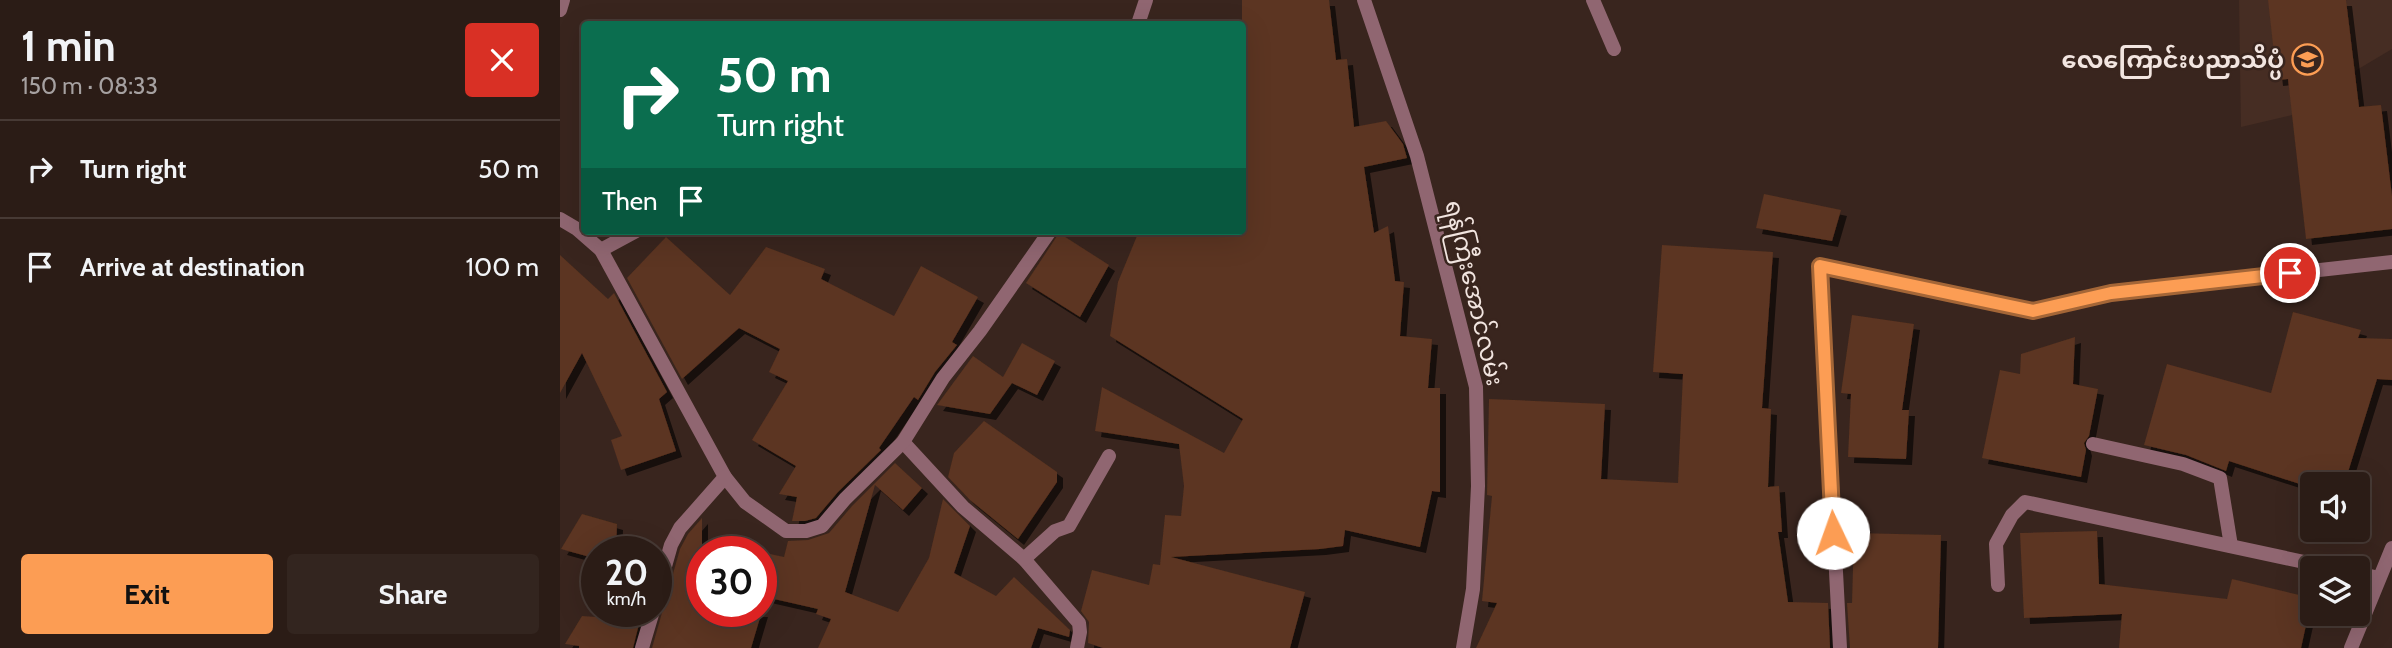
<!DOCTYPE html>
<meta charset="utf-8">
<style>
:root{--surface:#2b1c16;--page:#33251f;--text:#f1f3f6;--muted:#a6a1a1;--line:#473a35;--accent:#fc9d54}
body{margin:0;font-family:Cabin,"Noto Sans Myanmar",sans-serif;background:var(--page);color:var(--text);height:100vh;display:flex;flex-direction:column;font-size:26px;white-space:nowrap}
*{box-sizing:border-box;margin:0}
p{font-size:23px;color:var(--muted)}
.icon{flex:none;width:38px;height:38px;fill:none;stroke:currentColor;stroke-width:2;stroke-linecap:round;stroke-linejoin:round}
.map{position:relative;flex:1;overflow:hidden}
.side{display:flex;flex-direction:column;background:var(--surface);width:560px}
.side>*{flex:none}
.banner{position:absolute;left:21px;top:21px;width:665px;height:214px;border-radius:7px;box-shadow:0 7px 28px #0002,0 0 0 2px var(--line);background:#0b6e4f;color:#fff;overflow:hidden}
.controls{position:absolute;left:1740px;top:472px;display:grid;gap:14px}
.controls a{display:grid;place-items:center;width:70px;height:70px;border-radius:7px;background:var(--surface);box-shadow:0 7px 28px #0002,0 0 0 2px var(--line);font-size:35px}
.speed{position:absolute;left:21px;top:536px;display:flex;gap:14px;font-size:35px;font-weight:700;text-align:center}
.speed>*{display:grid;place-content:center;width:91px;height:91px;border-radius:50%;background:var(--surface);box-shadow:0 7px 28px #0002,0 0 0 2px var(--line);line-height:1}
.speed small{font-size:18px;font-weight:400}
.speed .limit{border:10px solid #d22;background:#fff;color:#111}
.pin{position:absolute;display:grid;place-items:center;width:60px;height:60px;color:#fff;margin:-30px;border:4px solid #fff;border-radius:50%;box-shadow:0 2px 7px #0007}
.me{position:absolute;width:77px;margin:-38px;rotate:357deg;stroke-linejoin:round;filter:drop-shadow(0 0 5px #0008)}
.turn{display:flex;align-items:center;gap:24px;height:147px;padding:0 21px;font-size:32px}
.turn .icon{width:91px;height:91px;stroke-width:2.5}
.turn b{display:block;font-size:49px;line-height:60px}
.then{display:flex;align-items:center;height:66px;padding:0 21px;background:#0003;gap:14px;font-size:26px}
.round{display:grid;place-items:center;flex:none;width:74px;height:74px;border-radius:7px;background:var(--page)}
.headline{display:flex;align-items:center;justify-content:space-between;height:119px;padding:0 21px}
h1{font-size:42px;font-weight:700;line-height:52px}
.button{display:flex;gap:14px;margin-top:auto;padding:14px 21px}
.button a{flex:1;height:80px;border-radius:7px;background:var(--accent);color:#111;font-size:28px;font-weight:700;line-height:80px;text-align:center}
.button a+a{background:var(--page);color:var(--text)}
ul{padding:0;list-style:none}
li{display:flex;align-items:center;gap:21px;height:98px;padding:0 21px;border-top:2px solid var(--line)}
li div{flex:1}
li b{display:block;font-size:26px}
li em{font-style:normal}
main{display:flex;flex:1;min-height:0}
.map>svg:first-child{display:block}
.built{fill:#462d23}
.building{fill:#5b3420;filter:url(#shadow)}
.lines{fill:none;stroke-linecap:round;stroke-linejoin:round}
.lane{stroke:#906671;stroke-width:14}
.street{stroke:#906671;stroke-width:14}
.route-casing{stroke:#a46637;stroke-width:18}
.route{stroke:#fc9d54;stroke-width:12}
.labels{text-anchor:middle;stroke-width:5;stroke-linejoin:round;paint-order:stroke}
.poi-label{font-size:24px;font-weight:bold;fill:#f2e5e0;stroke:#39251e;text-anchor:end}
.street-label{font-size:24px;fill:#f2e5e0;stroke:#39251e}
</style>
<main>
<section class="side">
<div class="headline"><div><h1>1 min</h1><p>150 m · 08:33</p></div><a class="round" style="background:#d93025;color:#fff"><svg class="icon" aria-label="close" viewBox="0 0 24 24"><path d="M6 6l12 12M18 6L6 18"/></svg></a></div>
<ul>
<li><svg class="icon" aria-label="right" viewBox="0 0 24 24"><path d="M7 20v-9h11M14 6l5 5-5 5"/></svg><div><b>Turn right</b></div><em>50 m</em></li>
<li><svg class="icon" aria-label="arrive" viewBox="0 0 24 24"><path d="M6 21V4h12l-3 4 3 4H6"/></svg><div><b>Arrive at destination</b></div><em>100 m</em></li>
</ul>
<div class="button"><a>Exit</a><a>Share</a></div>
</section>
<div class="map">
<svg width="1832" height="648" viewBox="0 0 1832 648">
<defs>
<filter id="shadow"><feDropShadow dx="6" dy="6" stdDeviation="0" flood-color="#0009"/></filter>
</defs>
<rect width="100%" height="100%" fill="#39251e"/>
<!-- built -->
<path class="built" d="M1679,0h153v49l-37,22 -63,44 -51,12z"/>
<!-- building -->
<g class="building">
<path d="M682,0h87l7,60 11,-1 7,68 32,-6 17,23 4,14 -43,9 10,66 14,-7 7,55 9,1 -4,54 32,3 -4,49h12v104l-8,-1 -12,56 -75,-17 -2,16 -23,3 -149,8 134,35 -15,56h-187l-15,-5 1,-21 -8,-11 11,-41 57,15 4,-21 7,1 5,-50 16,1 3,-30 -5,-42 -84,-13 7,-44 122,66 19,-34 -133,-83 8,-54 21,-51h107l-4,-16z"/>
<path d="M1708,0h78l13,107 22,-2 11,91v33l-86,10 -18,-160 -11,1z"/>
<path d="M1204,194l77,16 -9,31 -76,-13z"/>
<path d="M499,233l50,32 -29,52 -54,-34z"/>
<path d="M106,237l64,58 36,-48 59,22 -4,10 73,37 27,-50 57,31 -26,45 5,3 -22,27 -17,28 -4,-3 -35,51 2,2 -43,42 -22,26 -11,3h-13l5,-24 -18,-3 17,-28 -44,-26 36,-59 -19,-9 11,-23 -41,-21 -57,51 -55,-101z"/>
<path d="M1102,245l111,7 -11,156 9,1 -3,78 11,-1 3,46h-4l10,70 40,1 2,45h-354l21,-45 -15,-2 10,-105 -5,-1 2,-96 116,5 -4,75 77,4 5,-109 -30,-2z"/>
<path d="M0,255l48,44 6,-6 53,99 -8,7 17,52 -55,19 -10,-30 11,-4 -40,-83 -22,40z"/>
<path d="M1733,312l68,18 -3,8 34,1v41l-15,-1 -33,106h-41l-74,-24 -3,10 -40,-16 -42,-10 23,-81 104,29z"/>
<path d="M1292,315l62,9 -12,86h7l-3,49 -58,-2 3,-63 -10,-1z"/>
<path d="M1515,337l-2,47 25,5 -9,47 -5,7 2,7 -5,27 -99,-19 18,-88 20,4 1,-20z"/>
<path d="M462,343l33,18 -18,34 -25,-12 -22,31 -53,-9 36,-49 30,21z"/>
<path d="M424,421l73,51v10l-39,57 -48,-39 -22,-23 6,-24z"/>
<path d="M335,463l27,25 -19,22 -28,-25 -30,107 53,20 31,-54 14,-59 27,27 -16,47 42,23 18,-19 56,53 -1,7 -31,-9 -7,20h-213l13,-29 -15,-5 2,-5 -57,-13v-44l23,5 4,-16 20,-1 21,-7 23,-27z"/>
<path d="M22,514l35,10 -1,27h-19v8l-36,-10z"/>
<path d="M142,518v93h60l-11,37h-99l28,-99 8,-15z"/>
<path d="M1537,531l2,53 128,15 5,-20 80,19 -11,50h-182l3,-34 -98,4 -4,-85z"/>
<path d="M1294,533l87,2 -3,113h-88l-3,-45h5z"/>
<path d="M22,616l58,4 -7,28h-54v-2l-14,-2z"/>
</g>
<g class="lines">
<!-- lane -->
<path class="lane" d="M1033,0l21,49"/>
<!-- street -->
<g class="street">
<path d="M804,0l53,156 59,231 2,99 -5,103 -10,59"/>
<path d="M0,10l3,-10"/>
<path d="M578,24l8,-24"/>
<path d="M0,219l17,10 24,21 124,227 -45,51 -9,17 -15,53"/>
<path d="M41,250l35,-19"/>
<path d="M343,442l60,65 61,52 55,64 1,9 -3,16"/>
<path d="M1533,444l90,20 37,14 11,68"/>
<path d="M165,477l20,25 41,29h20l16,-5 23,-27 58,-57 40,-64 37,-47 70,-100"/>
<path d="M464,559l31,-28 14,-5 40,-70"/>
<path d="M1797,573l22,5"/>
<path d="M1438,585l-2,-41 16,-29 13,-13 312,67"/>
<path d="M82,648l11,-37"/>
<path d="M1280,648l-20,-382 213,45 78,-18 281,-31"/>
<path d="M1791,648l41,-100"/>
</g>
</g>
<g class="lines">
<defs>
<path id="route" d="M1273,533l-13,-267 213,45 78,-18 179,-20"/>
</defs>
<!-- route casing -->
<use href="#route" class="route-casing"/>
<!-- route -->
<use href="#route" class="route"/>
</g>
<!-- icons -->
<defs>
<symbol id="university-ring" viewBox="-11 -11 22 22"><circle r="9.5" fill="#39251e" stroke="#fc9d54" stroke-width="1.5"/><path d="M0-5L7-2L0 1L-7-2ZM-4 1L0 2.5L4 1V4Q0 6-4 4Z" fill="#fc9d54"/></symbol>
</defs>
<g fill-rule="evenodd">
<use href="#university-ring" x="1730" y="42" width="35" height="35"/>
</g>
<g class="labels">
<!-- poi labels -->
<g class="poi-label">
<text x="1724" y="68">လေကြောင်းပညာသိပ္ပံ</text>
</g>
<!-- street labels -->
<g class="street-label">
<text transform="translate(914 293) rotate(77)" y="8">ရန်ကြီးအောင်လမ်း</text>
</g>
</g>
</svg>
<div class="controls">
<a><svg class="icon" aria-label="sound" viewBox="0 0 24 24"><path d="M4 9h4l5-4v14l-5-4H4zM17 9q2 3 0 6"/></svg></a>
<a><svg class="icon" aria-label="layers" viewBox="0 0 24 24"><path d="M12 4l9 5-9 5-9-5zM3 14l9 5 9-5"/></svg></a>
</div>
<div class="speed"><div>20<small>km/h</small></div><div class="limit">30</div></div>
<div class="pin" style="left:1730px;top:273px;background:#d93025"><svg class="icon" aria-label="arrive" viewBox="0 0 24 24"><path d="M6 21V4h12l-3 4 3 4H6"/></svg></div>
<svg class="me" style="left:1273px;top:533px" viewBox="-20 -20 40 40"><circle r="19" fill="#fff"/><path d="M0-13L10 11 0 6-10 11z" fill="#fc9d54"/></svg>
<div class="banner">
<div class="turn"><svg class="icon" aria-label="right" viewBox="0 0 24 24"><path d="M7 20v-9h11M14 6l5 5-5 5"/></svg><div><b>50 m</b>Turn right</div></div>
<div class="then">Then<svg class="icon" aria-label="arrive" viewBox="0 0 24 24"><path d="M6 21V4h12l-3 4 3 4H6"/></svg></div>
</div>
</div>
</main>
